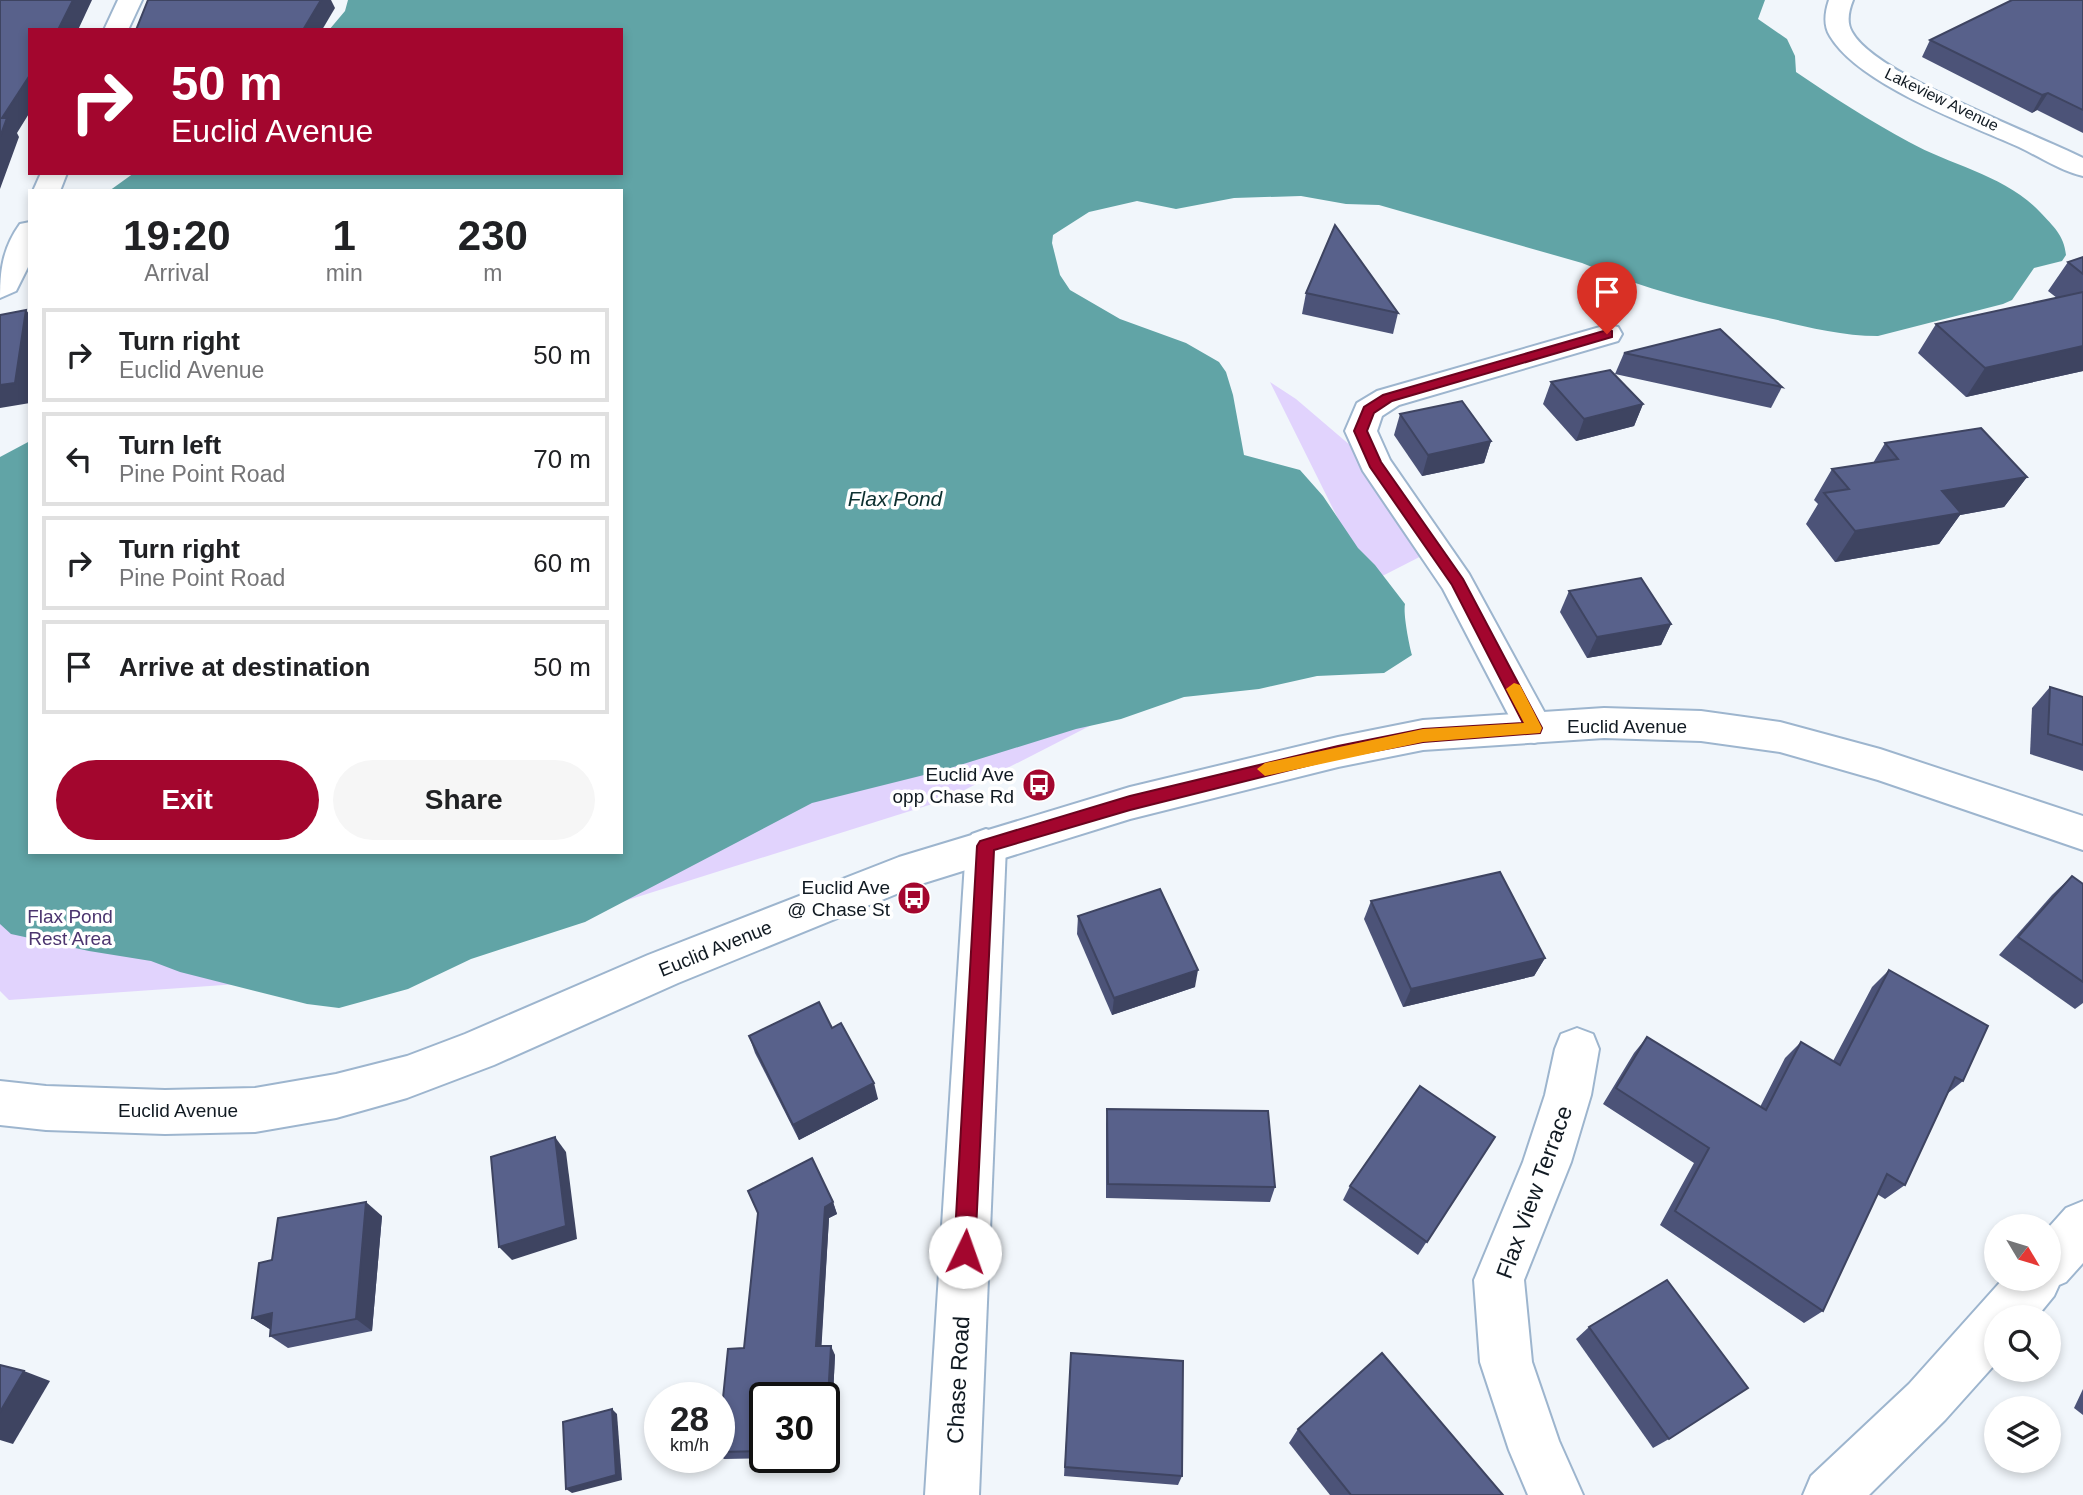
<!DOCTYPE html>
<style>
:root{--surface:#fff;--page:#f6f6f6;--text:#202124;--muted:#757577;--line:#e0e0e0;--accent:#a3062e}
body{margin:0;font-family:Arial,sans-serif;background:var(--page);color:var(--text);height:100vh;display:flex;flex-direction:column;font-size:26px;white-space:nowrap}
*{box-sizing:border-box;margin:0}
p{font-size:23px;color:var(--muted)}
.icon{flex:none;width:38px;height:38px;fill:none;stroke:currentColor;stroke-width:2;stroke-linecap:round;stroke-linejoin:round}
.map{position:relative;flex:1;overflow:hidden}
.side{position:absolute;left:28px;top:189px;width:595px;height:665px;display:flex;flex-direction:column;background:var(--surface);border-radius:0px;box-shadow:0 4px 10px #0003}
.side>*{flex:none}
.hud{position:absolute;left:28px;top:28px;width:595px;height:147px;border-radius:0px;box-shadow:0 4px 10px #0003;background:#a3062e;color:#fff;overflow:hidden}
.needle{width:46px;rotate:128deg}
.buttons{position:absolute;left:1984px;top:1214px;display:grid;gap:14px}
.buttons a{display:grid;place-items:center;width:77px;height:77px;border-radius:50%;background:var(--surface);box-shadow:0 4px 10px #0003;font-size:35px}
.speed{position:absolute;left:644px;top:1382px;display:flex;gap:14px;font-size:35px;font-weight:700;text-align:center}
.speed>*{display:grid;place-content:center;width:91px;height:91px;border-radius:50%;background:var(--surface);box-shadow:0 4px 10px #0003;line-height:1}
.speed small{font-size:18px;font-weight:400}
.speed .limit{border:4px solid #111;border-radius:10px;background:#fff;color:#111}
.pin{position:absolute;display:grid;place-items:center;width:60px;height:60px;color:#fff;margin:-72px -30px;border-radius:50% 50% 50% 0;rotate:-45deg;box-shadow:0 0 7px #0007}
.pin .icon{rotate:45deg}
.me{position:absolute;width:77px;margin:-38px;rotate:3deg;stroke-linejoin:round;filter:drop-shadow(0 0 5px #0008)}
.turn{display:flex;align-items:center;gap:24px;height:147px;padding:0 28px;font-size:32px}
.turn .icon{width:91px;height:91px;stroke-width:2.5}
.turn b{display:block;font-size:49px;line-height:60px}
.eta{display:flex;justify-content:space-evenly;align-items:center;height:119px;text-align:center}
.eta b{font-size:42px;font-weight:700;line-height:49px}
.action{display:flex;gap:14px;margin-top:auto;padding:14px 28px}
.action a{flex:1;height:80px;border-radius:42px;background:var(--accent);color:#fff;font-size:28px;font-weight:700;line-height:80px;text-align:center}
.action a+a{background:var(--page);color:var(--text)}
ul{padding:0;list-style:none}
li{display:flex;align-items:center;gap:21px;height:94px;margin:0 14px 10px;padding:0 14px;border:4px solid var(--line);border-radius:0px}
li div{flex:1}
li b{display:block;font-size:26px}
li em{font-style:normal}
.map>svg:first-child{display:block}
.green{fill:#e1d3fd}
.water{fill:#61a4a6}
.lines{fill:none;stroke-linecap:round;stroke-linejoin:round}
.minor-casing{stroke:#9db5ce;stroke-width:4}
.tertiary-casing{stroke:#9db5ce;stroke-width:4}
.minor{fill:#fff;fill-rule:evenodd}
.tertiary{fill:#fff;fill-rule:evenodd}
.wall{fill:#4c5378}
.shaded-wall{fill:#3e4461}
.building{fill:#58618b;stroke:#3e4461;stroke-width:2}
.route{fill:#a3062e;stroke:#6a041e;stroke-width:2}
.slow{fill:#f59e0b}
.labels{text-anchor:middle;stroke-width:7;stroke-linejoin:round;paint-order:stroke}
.far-street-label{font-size:16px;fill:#111a22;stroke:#fff}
.street-label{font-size:19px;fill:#111a22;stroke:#fff}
.poi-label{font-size:19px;fill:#111a22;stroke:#fff;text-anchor:end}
.park-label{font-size:19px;fill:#4c356f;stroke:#fff}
.water-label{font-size:21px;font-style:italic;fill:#0d3030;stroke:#fff}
.near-street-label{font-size:23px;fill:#111a22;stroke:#fff}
</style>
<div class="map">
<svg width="2083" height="1495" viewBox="0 0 2083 1495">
<rect width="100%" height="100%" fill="#f1f6fb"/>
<!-- green -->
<path class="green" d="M1270,382l26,17 103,88 42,59 -496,254 -549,173 -387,27 -9,-9v-200l30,61h591l746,-275z"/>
<!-- water -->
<path class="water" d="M348,0h1417l-7,19 29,20 8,17 1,16c35,24 76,50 113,70 43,24 96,33 131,70 13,14 24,23 26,43l-4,6 -28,7 -22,32 -9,4 -125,32c-36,0 -70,-9 -105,-17 -65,-14 -130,-30 -191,-56l-203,-58 -33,-1 -45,-8 -67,2 -58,11 -39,-8 -48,11 -36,23 -1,8 8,32 10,15 50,29 66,24 33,19 7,10 7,23 11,60 56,15 23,26 35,52 17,17 30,39c-2,10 4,40 7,51l-28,18 -67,3 -58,13 -75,8 -63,22 -45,10 -132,41 -132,33 -227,119 -114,37 -63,30 -69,19 -32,-4 -127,-32 -29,-11 -62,-10 -78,-17 -11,-10v-467l30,-16v411h591v-661h-512l25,-18h487v-143h-292l16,-19z"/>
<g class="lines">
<defs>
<g id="minor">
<path d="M118,0h24l-14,30h-24z"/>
<path d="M1829,0h24c-4,10 -7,22 -1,32 23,43 182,101 231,126v18c-22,-5 -43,-19 -64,-29 -51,-23 -160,-62 -189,-111 -7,-11 -5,-24 -1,-36z"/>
<path d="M41,173h26l-7,18h-27z"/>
<path d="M30,222v41l-14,28 -16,7c0,-29 3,-50 20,-74z"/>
<path d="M1607,325l11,2 4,7 -4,7 -219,64 -17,11 -5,15 13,29 79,114 84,154 -6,11 -13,4 -13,-4 -78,-150 -80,-118 -18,-40 12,-28 20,-12z"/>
<path d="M986,829l14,5 6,12 -27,649h-54l41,-649 6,-12z"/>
<path d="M1577,1028l16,6 6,15 -8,46 -20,67 -47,118 8,82 27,79 24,54h-55l-19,-45 -29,-88 -6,-82 49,-118 22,-67 10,-46 6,-15z"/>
</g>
<g id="tertiary">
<path d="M1604,708l97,3 79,11 100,27 203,67v34l-205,-70 -98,-28 -79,-11 -97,-3 -181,12 -85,17 -208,52 -209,65 -243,99 -184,82 -87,33 -71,20 -81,14 -90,2 -119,-4 -46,-5v-44l46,5 119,4 90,-2 81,-14 71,-18 58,-22 183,-79 251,-98 231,-70 208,-50 85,-17z"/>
<path d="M2083,1201v62l-17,19 -7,3 -5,11 -18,22h-39v44l-52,58 -76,75h-66l8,-19 98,-92 94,-105h46v-52l17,-19z"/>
</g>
</defs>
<!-- minor casing -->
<use href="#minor" class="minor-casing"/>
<!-- tertiary casing -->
<use href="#tertiary" class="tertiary-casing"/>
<!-- minor -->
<use href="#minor" class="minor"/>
<!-- tertiary -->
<use href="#tertiary" class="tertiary"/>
</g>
<!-- wall -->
<g class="wall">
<path d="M2083,0v133l-46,-23 -5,3 -110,-56 8,-17z"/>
<path d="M2083,257v114l-117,26 -48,-44 18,-29 121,-26 -9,-7 20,-29z"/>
<path d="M1306,293l92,20 -5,21 -91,-20z"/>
<path d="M1624,353l158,34 -11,21 -156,-34z"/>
<path d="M1551,382l92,22 -9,22 -58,15 -33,-37z"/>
<path d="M1400,414l91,27 -7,22 -62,13 -28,-41z"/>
<path d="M1885,443l142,34 -23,30 -44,8 -21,29 -104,18 -29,-38 12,-20 -4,-4 18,-31 41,-6z"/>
<path d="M1569,591l102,33 -10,21 -74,13 -27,-46z"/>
<path d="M2050,687l33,10v74l-53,-17 2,-46z"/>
<path d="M2072,876l11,8v119l-8,6 -76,-54 53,-60z"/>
<path d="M1371,901l174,57 -11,18 -131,31 -39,-88z"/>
<path d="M1078,916l117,71 -83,28 -35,-81z"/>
<path d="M1889,970l74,111 -16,13 -42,91 -20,14 -8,-5 -54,117 -19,12 -144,-98 34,-62 -91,-59 31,-51 13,-16 113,70 25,-49 16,-16 32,19 39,-74z"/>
<path d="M832,1028l46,71 -79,41 -44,-87 -6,-17z"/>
<path d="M1107,1109l168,78 -5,15 -164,-4v-74z"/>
<path d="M1495,1137l-77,118 -75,-55 7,-14z"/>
<path d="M833,1202l4,12 -8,4 -8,128 14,9 -5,101h-6v-58h-59v60h12l-53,1 -5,-5v-2l25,-104 14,-135z"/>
<path d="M382,1216l-10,115 -84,17 -18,-12v-7l-18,-11 20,-58z"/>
<path d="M1589,1327l80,112 -16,9 -77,-109z"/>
<path d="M1071,1353l111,123 -4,9 -114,-9z"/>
<path d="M2083,1389v26l-9,-7z"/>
<path d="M1298,1429l205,66h-173l-41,-52z"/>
</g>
<!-- shaded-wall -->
<g class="shaded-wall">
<path d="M73,0h19l-14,30h-20z"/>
<path d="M321,0h10l4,8 -13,22h-19z"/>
<path d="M30,75v37l-13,21 2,4 -19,52v-52l2,-19z"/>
<path d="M2048,93l-11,17 -5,3 10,-18z"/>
<path d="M26,310l4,5v88l-30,5v-23z"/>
<path d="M2083,346v25l-117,26 19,-29z"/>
<path d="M1643,404l-9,22 -58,15 8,-22z"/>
<path d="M1491,441l-7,22 -62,13 6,-21z"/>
<path d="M2027,477l-23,30 -44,8 -21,29 -104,18 20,-31 87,-40z"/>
<path d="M1671,624l-10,21 -74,13 10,-21z"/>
<path d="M1545,958l-11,18 -131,31 8,-18z"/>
<path d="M1198,970l-3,17 -83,28 2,-17z"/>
<path d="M874,1083l4,16 -79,41 -6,-15z"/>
<path d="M555,1137l11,15 11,87 -65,21 -13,-13z"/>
<path d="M366,1202l16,14 -10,115 -16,-12z"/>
<path d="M833,1202l4,12 -8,4 -8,137 -5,-9 9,-139z"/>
<path d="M272,1313l-1,17 -19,-12z"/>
<path d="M831,1346l4,9 -5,101 -5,-7z"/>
<path d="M24,1371l26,10 -37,63 -13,-4v-28z"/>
<path d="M612,1409l5,5 5,66 -50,13 -6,-4z"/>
</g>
<!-- building -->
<g class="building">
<path d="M0,0h73l-15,30h-28v45l-28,43h5l-7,19z"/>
<path d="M148,0h173l-18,30h-167z"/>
<path d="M2012,0h71v110l-35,-17 -6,2 -112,-55z"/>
<path d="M1335,225l63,88 -92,-20z"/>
<path d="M2083,257v17l-15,-12z"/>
<path d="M2083,292v54l-98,22 -49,-44z"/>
<path d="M26,310l-11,73 -15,2v-70z"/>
<path d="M1720,329l62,58 -158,-34z"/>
<path d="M1610,370l33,34 -59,15 -33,-37z"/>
<path d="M1462,401l29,40 -63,14 -28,-41z"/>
<path d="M1981,428l46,49 -85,14 19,22 -106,18 -31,-38 25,-4 -17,-20 66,-10 -13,-16z"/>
<path d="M1641,578l30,46 -74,13 -28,-46z"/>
<path d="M2050,687l33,10v48l-35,-11z"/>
<path d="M1500,872l45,86 -134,31 -40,-88z"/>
<path d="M2072,876l11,8v98l-65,-45z"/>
<path d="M1160,889l38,81 -84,28 -36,-82z"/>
<path d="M1889,970l99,56 -25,55 -8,-4 -50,108 -18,-11 -64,137 -148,-100 34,-63 -93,-60 31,-51 119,73 35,-68 39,23z"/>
<path d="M819,1002l13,26 9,-5 33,60 -81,42 -44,-89z"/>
<path d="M1420,1086l75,51 -68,105 -77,-56z"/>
<path d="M1107,1109l161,2 7,76 -167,-3z"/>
<path d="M555,1137l11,89 -67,21 -8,-90z"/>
<path d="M812,1158l21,44 -8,5 -9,139h15l-6,103h-1v-51h-59v53l-46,1v-15l9,-88 16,-1 14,-135 -10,-22z"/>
<path d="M366,1202l-10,117 -86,17 2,-23 -20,5 7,-55 13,-3 6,-42z"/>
<path d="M1667,1280l81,108 -79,51 -80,-112z"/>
<path d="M1071,1353l112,8 -1,115 -117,-9z"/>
<path d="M1382,1353l121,142h-152l-53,-66z"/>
<path d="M0,1365l24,6 -24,41z"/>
<path d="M612,1409l4,66 -50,14 -3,-67z"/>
</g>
<!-- route -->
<path class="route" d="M1607,330l5,1v6l-220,64 -18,12 -7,18 14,31 82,117 79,149 -2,5 -117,9 -85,16 -208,52 -136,40 -19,402 -3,7 -7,3 -8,-3 -3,-7 23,-406 3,-5 150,-45 208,-50 85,-17 100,-6 -71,-138 -82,-118 -16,-36 10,-24 19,-12z"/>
<!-- slow -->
<path class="slow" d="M1514,683l6,2 22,43 -2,5 -117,9 -158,34 -8,-7 8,-6 158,-34 101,-6 -18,-34z"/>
<!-- icons -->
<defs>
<symbol id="bus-disc" viewBox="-11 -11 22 22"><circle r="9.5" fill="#a3062e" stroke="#fff"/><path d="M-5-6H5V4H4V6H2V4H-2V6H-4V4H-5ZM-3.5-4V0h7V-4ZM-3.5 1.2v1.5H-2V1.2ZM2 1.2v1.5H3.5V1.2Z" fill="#fff"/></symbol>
</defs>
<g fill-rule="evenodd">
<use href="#bus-disc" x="1020" y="766" width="38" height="38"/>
<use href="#bus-disc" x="895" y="879" width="38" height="38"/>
</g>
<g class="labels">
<!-- far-street labels -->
<g class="far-street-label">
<text transform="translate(1942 99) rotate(26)" y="6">Lakeview Avenue</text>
</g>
<!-- street labels -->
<g class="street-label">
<text x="1627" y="733">Euclid Avenue</text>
<text transform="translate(715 948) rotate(-22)" y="7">Euclid Avenue</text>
<text x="178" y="1117">Euclid Avenue</text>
</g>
<!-- poi labels -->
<g class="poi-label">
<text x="1014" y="781">Euclid Ave<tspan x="1014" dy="22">opp Chase Rd</tspan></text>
<text x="890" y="894">Euclid Ave<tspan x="890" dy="22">@ Chase St</tspan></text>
</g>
<!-- park labels -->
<g class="park-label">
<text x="70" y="923">Flax Pond<tspan x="70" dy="22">Rest Area</tspan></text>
</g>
<!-- water labels -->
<g class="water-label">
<text x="895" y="506">Flax Pond</text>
</g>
<!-- near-street labels -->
<g class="near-street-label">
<text transform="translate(1534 1192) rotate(-70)" y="8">Flax View Terrace</text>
<text transform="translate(958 1380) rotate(-87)" y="8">Chase Road</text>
</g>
</g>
</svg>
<div class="buttons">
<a><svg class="needle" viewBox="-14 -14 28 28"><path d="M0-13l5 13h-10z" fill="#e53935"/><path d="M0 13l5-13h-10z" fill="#757577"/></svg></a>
<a><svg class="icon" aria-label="search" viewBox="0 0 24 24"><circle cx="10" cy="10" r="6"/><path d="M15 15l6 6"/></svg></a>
<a><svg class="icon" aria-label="layers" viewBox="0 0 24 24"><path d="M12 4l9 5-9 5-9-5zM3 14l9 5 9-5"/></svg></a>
</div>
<div class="speed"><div>28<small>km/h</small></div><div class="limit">30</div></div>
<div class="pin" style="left:1607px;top:334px;background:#d93025"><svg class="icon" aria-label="arrive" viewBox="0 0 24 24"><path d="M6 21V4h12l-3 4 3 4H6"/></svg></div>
<svg class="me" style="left:965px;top:1252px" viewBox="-20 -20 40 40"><circle r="19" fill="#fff"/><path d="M0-13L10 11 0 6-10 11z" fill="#a3062e"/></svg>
<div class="hud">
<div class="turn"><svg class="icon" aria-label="right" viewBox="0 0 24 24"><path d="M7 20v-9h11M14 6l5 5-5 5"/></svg><div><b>50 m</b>Euclid Avenue</div></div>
</div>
<section class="side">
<div class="eta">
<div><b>19:20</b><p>Arrival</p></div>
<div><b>1</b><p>min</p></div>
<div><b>230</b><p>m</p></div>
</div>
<ul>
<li><svg class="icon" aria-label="right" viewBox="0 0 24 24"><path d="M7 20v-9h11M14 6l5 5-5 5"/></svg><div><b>Turn right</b><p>Euclid Avenue</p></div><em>50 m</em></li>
<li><svg class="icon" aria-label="left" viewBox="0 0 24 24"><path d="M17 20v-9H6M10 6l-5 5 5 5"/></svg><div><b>Turn left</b><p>Pine Point Road</p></div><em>70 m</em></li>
<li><svg class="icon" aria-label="right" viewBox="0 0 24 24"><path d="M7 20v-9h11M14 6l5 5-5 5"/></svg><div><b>Turn right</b><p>Pine Point Road</p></div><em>60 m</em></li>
<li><svg class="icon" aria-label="arrive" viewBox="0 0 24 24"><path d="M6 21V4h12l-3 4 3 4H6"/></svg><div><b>Arrive at destination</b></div><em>50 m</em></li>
</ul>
<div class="action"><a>Exit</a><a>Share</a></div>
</section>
</div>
